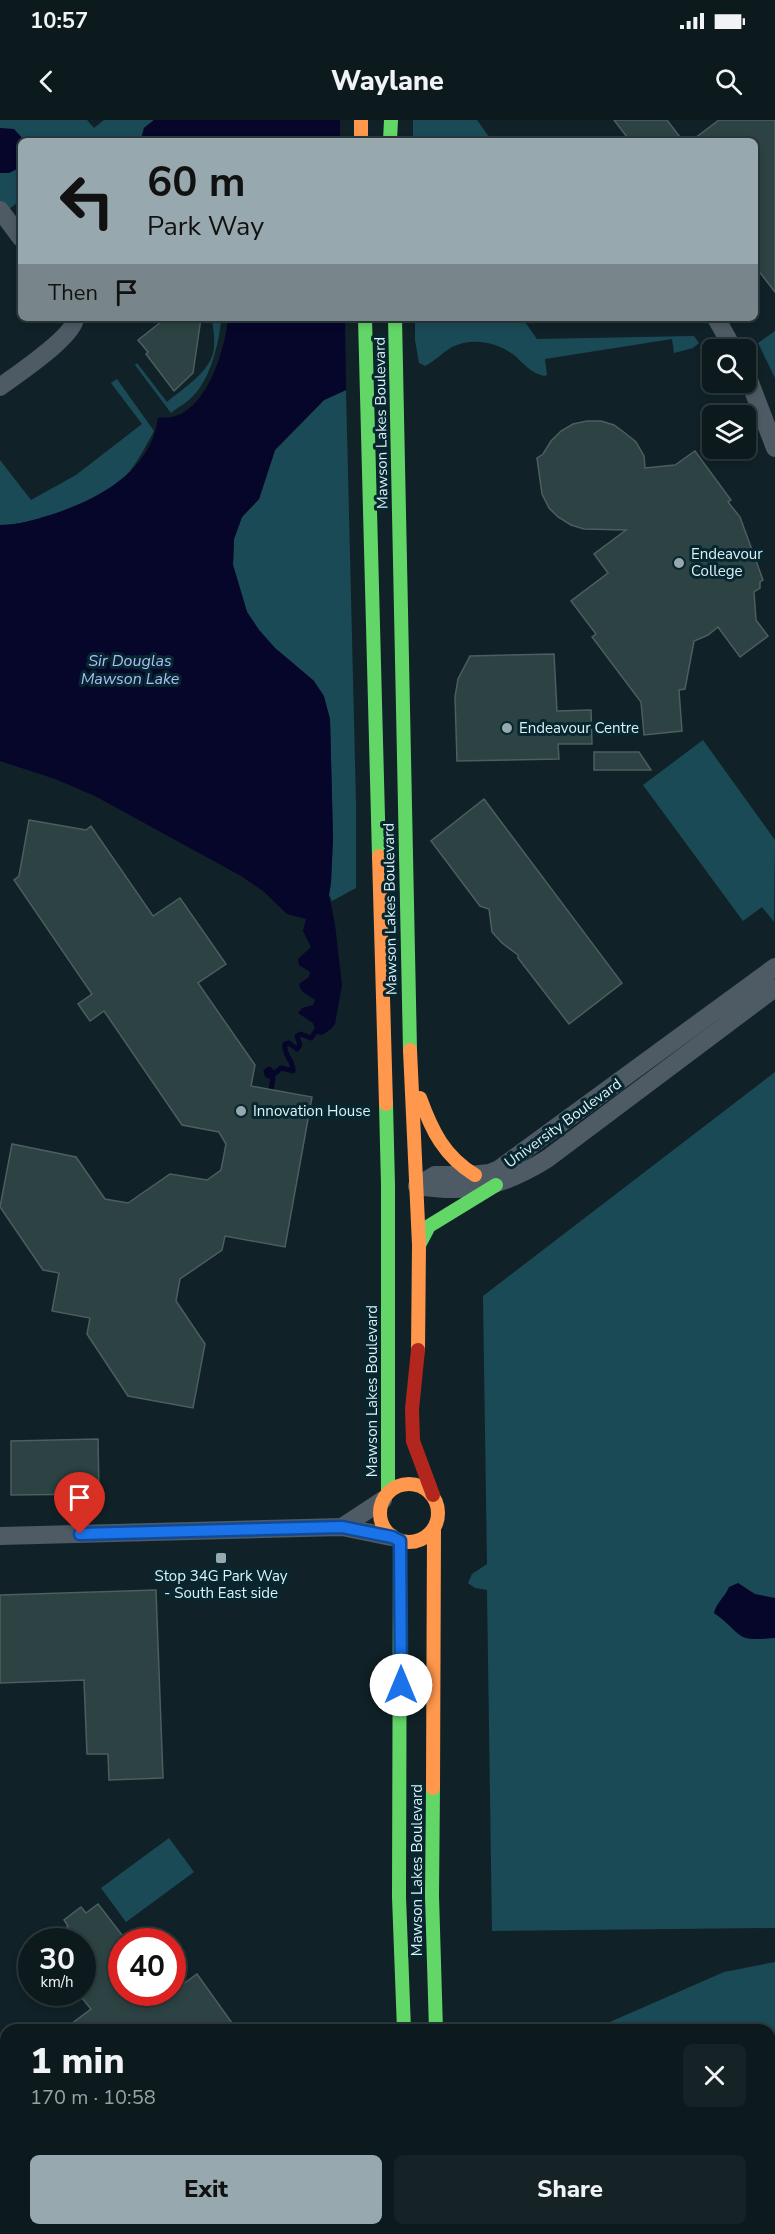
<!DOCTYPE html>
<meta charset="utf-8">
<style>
:root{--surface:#0c1a1d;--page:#152326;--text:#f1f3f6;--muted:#9aa1a4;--line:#2c383b;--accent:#97a8ae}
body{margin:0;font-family:"Nunito Sans",sans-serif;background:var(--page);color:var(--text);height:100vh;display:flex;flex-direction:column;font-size:22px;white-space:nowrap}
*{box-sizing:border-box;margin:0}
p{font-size:20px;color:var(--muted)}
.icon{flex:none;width:33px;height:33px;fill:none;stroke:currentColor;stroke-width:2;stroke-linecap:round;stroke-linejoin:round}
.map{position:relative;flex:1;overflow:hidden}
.side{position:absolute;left:0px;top:1904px;width:776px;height:212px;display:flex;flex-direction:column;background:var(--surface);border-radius:18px 18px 0 0;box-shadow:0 3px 9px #0003,0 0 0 2px var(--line)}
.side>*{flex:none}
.top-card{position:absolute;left:18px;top:18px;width:740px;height:183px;border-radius:9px;box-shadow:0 3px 9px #0003,0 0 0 2px var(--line);background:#97a8ae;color:#111;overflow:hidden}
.fabs{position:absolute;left:702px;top:219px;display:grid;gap:12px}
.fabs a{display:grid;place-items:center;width:54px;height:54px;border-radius:9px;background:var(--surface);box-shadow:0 3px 9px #0003,0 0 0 2px var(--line);font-size:30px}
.speed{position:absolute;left:18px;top:1808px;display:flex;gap:12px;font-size:30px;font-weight:700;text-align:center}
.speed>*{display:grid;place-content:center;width:78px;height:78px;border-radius:50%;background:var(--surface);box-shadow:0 3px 9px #0003,0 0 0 2px var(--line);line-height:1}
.speed small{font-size:15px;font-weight:400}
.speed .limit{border:9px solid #d22;background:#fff;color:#111}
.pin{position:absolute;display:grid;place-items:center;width:51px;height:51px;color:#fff;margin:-62px -26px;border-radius:50% 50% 50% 0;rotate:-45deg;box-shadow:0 0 6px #0007}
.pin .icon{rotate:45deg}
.me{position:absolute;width:66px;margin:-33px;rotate:0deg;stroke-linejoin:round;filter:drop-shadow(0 0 4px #0008)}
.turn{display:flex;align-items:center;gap:21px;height:126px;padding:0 30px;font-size:27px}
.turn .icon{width:78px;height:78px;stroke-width:2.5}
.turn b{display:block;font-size:42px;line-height:51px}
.then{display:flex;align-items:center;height:57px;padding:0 30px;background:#0003;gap:12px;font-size:22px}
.round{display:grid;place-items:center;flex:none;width:63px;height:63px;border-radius:9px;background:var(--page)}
.headline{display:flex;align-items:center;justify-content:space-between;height:102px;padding:0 30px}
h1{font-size:36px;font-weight:800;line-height:45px}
.button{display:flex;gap:12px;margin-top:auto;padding:12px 30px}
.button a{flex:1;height:69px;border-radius:9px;background:var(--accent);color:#111;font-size:24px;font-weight:800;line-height:69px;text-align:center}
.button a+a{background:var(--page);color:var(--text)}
.status{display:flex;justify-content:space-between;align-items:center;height:42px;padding:0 30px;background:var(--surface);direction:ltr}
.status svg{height:16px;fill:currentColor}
header{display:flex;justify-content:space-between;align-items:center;height:78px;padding:0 30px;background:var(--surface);font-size:27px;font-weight:800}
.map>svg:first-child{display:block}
.green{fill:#1b4a57}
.water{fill:#06052a}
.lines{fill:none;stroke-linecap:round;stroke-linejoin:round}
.stream{stroke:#06052a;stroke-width:5}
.building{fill:#2c4243;stroke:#4e5d5f;stroke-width:1.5}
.street{stroke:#4e5a64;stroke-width:18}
.fast{stroke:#63d668;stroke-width:14}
.slow{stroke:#ff974d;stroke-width:14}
.jam{stroke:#b3261e;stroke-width:14}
.route-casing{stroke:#114b97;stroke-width:15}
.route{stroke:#1a73e8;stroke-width:10}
.poi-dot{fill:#97a8ae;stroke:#072730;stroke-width:2}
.labels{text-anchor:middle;stroke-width:6;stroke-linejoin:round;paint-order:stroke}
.street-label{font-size:15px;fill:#dff0f6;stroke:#072730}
.poi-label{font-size:15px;fill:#dff0f6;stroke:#072730;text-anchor:start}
.water-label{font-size:16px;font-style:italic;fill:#b0bcfa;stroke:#072730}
</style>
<div class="status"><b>10:57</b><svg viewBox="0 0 49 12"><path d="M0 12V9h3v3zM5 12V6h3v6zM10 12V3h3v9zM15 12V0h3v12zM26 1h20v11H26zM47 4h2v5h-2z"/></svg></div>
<header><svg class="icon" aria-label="back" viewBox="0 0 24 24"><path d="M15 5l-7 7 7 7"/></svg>Waylane<svg class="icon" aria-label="search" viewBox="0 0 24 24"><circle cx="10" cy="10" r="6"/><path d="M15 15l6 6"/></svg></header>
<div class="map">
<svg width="775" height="2114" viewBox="0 0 775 2114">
<rect width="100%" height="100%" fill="#102227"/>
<!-- green -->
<g class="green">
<path d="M0,0h87l7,8 10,-8h50l-10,8 -3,10 -13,3h-107v66l-4,-4 -14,11 -3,-4z"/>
<path d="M413,0h64l15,21h-79z"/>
<path d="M212,198h9c-1,23 -11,62 -28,78 -6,7 -15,11 -22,17l-36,-48 2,-2 30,39c16,-14 46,-31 47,-55 1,-9 -1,-19 -2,-29z"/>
<path d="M415,198h107l15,21 157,-3 5,7 -6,5 -19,5 -2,-14 -127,20 2,16 -3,1c-13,-3 -20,-12 -30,-21 -17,-13 -42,-18 -62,-8 -10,6 -17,14 -27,19l-6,-3 -4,-23z"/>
<path d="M775,211v47l-17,-35z"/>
<path d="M117,259l37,52c-7,13 -15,28 -24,40 -23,29 -93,54 -130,54v-65l31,40 45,-25 66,-51 -31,-41z"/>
<path d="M346,270l10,413v85l-24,13 -3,-6 2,-13 2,-44 -3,-120 -16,-37 -39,-33 -16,-18 -12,-18 -14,-47 1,-26 8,-22 17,-18 16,-49 49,-50z"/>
<path d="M703,620l72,100 -1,82 -12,-15 -19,14 -100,-136z"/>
<path d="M775,952v856l-283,3 -5,-341 -12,-2 -7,-5 4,-9 15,-10 -4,-268z"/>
<path d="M169,1718l25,34 -68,50 -25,-34z"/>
<path d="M775,1842v272h-240v-5h235v-199l-176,-1 130,-57z"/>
</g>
<!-- water -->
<g class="water">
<path d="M154,0h186v21h-199l3,-13z"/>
<path d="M0,8l14,1 11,12h-4v26l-12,6h-9z"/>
<path d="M228,198h117l1,72 -22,10 -49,50 -16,49 -17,18 -8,22 -1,26 14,47 12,18 16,18 39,33 10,15 6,23 3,119 -2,44 -2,13 6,29 7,61 -7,39 -4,5 -9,6 -5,-1 -4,-11 -15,-10 4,-5 11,-3 2,-5c-7,-6 -14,-6 -16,-16l10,-7 1,-5 -11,-7 -1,-6 13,-12 -8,-16 3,-12 -19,-5 -24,-23 -22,-15 -146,-80 -40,-17 -55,-18v-236c17,0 34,-5 50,-10 47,-15 101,-43 108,-97 4,-1 10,0 14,-1 36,-8 53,-68 56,-99z"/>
<path d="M738,1463l17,11 20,4v40c-43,4 -30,-3 -61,-25 2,-10 11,-16 15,-26z"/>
</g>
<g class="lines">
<!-- stream -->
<path class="stream" d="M271,970l2,-12 -6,-3 -1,-4 3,-2 5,5 7,-6 12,3c1,-10 -10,-16 -8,-27l4,-1 8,6 3,-4 -3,-9 4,-2 10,4 5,-7"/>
</g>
<!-- building -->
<g class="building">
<path d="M614,0h53l16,21h-53z"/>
<path d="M719,0h56v172l-21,-27v-124h-63z"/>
<path d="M166,198h35l-8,55 -19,18 -28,-37 2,-2 -10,-12z"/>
<path d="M587,301h14l13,4 11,8 11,9 8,14 1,12 30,-3 20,-14 36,49 -3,2 12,15 23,63 -3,2v6l-6,4 2,28 12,16 -28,21 -22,-30 -10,8 -14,6 -9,48 -6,1 3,41 -38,4 -3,-33 -49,-65 4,-3 -25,-33 37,-28 -14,-19 32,-24 -42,-1 -13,-4 -13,-8 -9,-9 -7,-14 -5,-36 6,-4 8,-13 10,-10 12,-7z"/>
<path d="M554,534l3,57 34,-1 1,34h-34l1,15 -102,2 -2,-64 3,-18 12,-23z"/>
<path d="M594,632h45l12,18h-57z"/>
<path d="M484,679l138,184 -53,41 -51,-66v-3l-16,-12 -10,-11 -3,-23 -9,-3 -49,-65z"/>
<path d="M29,700l57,10 5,-4 62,90 27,-18 46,66 -28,19 57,82 -4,21 61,11 -27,150 -60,-11 -3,14 -42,29 -4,22 29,43 -12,64 -65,-12 -41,-62 3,-16 -38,-7 7,-38 -16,-3 -43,-63 12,-63 64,13 29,42 23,4 42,-29 37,6 14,-10 5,-26 -7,-12 -37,-7 -78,-114 -14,10 -12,-17 14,-10 -78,-114 5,-4z"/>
<path d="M98,1319l1,55 -88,1v-54z"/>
<path d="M156,1470l7,188 -54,2 -1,-26h-21l-3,-74 -84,3v-88z"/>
<path d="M98,1784l24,31v57h50v-4l5,-3 2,2 18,-13 40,56h-174l28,-21 -9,-11v-57h-34l20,-15 -4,-6 17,-13 5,6z"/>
</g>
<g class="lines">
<!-- street -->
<g class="street">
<path d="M0,90l21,28"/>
<path d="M716,198l18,32"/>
<path d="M746,252l29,76"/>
<path d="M0,267c16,-12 75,-51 75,-69"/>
<path d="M417,1066l18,-11h36l18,-2 10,-4 276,-202"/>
<path d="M417,1066c53,8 85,1 130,-27l228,-171"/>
<path d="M342,1407l41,-27"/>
<path d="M0,1416l342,-9 49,10"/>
</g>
<!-- fast -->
<g class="fast">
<path d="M390,21l1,-21"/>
<path d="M365,198l14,538"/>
<path d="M395,198l15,732"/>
<path d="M386,984l2,81v307"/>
<path d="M419,1125l10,-19 67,-41"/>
<path d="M400,1421l-1,356 5,133"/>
<path d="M433,1668l-1,108 4,134"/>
</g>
<!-- slow -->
<g class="slow">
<path d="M361,0v21"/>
<path d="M379,736l7,248"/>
<path d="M410,930l9,195 -1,105"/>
<path d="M420,978c12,33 24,58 55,77"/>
<circle cx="409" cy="1393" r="29"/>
<path d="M433,1668l1,-258"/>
<path d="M410,2109v5"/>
</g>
<!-- jam -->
<g class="jam">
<path d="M418,1230l-6,59 1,32 20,54"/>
<path d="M442,2109v5"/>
</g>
</g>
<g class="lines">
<defs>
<path id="route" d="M80,1414l262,-7 50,10 8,4 1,144"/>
</defs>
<!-- route casing -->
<use href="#route" class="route-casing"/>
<!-- route -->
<use href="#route" class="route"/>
</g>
<!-- markers -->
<g class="poi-dot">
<circle cx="679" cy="443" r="6"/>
<circle cx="507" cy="608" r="6"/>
<circle cx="241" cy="991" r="6"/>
<rect x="215" y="1432" width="12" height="12" rx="3"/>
</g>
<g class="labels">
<!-- street labels -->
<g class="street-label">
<text transform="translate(381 303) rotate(-91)" y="5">Mawson Lakes Boulevard</text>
<text transform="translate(390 789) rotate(-91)" y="5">Mawson Lakes Boulevard</text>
<text transform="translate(563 1003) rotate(-36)" y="5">University Boulevard</text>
<text transform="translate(372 1271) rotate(-90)" y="5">Mawson Lakes Boulevard</text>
<text transform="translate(417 1750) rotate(-90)" y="5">Mawson Lakes Boulevard</text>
</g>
<!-- poi labels -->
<g class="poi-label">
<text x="691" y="439">Endeavour<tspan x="691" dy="17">College</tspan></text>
<text x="519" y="613">Endeavour Centre</text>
<text x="253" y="996">Innovation House</text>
<text x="221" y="1461" text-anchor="middle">Stop 34G Park Way<tspan x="221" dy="17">- South East side</tspan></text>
</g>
<!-- water labels -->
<g class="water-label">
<text x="130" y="546">Sir Douglas<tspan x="130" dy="18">Mawson Lake</tspan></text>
</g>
</g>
</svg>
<div class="fabs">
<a><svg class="icon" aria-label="search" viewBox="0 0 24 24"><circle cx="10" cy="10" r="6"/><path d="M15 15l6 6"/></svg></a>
<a><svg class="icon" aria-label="layers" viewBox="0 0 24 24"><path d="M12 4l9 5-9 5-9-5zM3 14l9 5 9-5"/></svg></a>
</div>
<div class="speed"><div>30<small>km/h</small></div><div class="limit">40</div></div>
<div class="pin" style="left:80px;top:1414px;background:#d93025"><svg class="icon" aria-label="arrive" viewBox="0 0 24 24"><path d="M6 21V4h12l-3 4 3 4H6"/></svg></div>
<svg class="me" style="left:401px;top:1565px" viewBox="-20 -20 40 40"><circle r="19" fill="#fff"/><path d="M0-13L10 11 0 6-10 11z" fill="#1a73e8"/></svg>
<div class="top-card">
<div class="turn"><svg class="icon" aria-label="left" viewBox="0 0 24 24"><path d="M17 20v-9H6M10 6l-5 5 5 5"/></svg><div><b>60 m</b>Park Way</div></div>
<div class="then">Then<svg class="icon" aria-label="arrive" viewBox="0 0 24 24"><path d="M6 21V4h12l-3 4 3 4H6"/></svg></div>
</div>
<section class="side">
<div class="headline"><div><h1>1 min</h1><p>170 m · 10:58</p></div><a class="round"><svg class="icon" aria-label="close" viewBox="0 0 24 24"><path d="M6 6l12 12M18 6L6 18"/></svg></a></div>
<div class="button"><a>Exit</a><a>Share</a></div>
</section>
</div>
